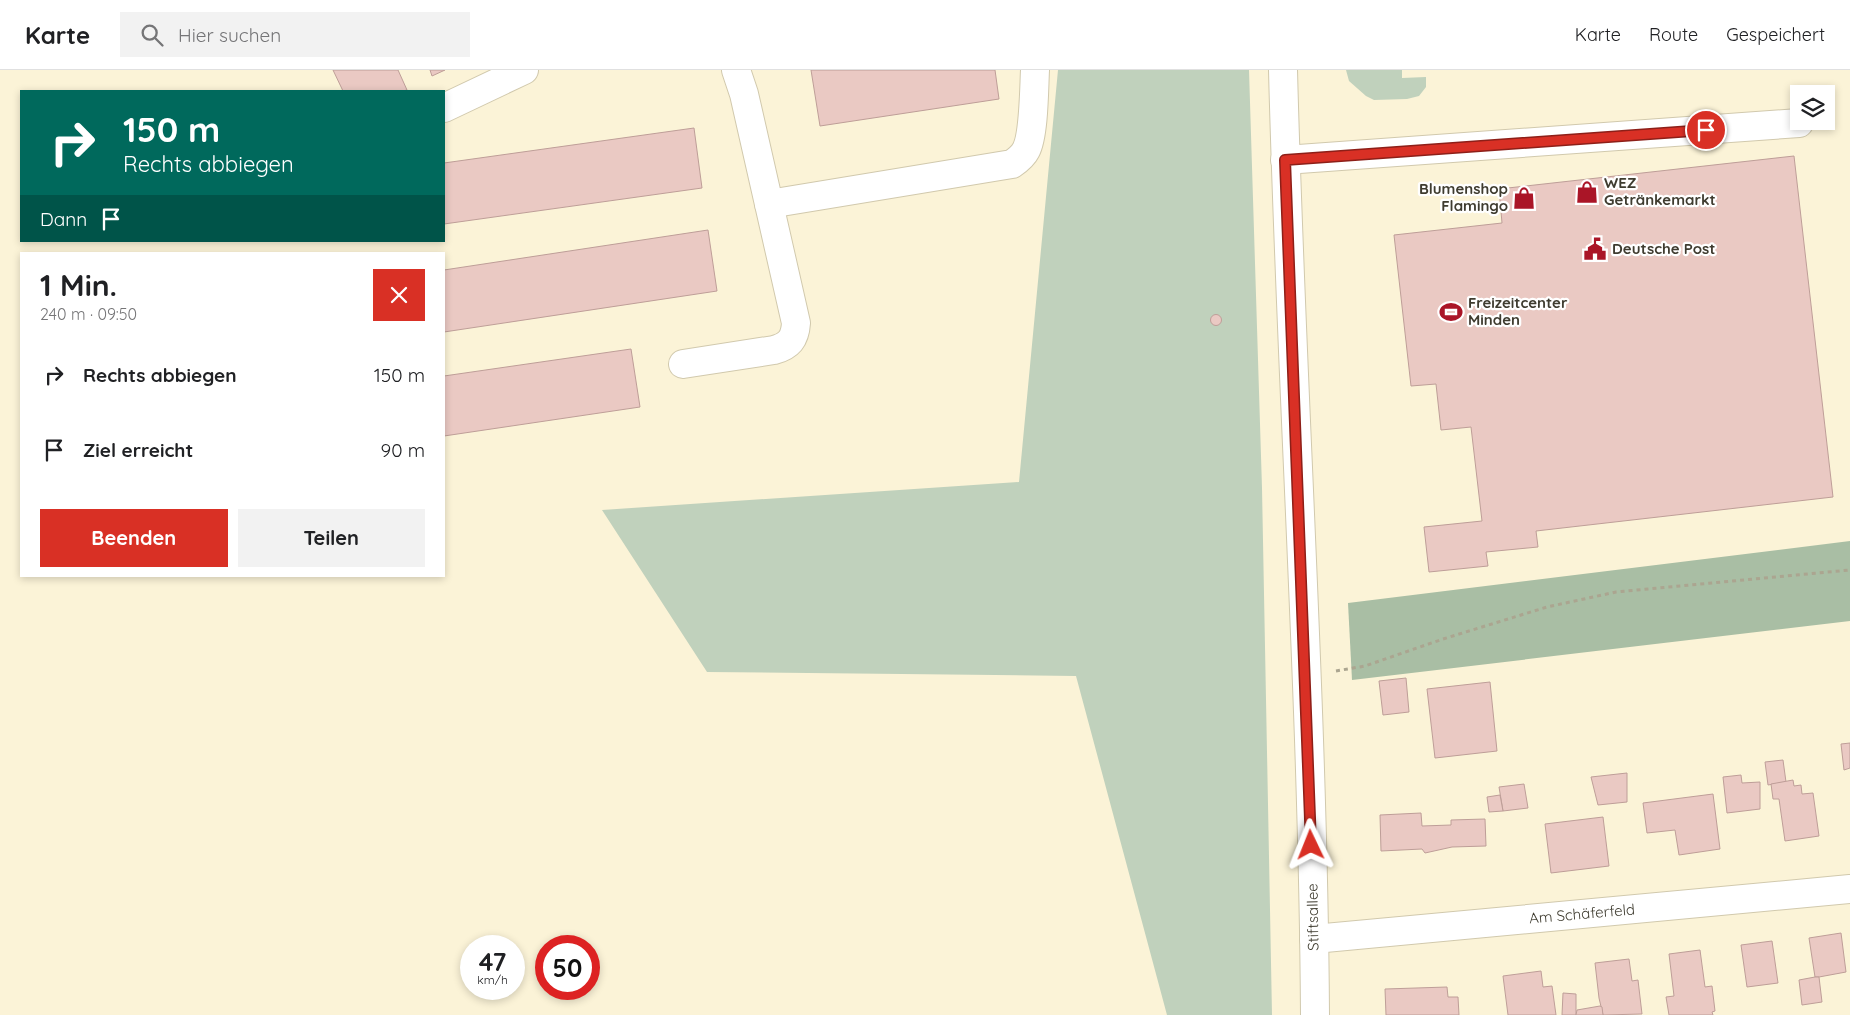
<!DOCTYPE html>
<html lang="de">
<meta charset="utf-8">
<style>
:root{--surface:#fff;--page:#f2f2f2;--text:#202124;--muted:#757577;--line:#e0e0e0;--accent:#d93025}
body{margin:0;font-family:Quicksand,sans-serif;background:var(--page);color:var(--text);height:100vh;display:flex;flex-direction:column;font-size:19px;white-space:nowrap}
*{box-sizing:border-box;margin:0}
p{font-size:16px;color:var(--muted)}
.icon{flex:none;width:28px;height:28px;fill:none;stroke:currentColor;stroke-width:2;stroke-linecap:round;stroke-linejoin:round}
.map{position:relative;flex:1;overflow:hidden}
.details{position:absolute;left:20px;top:182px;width:425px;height:325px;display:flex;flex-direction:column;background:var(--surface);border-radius:0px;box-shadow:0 2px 8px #0003}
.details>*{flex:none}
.guide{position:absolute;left:20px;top:20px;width:425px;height:152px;border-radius:0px;box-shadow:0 2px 8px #0003;background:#00695c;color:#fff;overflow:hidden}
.fabs{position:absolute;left:1790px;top:15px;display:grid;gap:10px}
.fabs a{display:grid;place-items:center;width:45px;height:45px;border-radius:0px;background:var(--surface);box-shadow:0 2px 8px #0003;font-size:25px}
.speed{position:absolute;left:460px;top:865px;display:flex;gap:10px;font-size:25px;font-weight:700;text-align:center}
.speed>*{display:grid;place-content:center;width:65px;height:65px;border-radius:50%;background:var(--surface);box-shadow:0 2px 8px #0003;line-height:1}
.speed small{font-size:12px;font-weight:400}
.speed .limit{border:8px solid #d22;background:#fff;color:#111}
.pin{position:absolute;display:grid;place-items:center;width:42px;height:42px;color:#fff;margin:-21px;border:2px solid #fff;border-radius:50%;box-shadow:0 1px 5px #0007}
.me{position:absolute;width:55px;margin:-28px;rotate:358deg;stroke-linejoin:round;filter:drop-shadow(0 0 4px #0008)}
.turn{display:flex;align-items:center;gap:18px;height:105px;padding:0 20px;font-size:22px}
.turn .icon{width:65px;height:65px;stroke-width:2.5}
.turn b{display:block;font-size:35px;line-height:42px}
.then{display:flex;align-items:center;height:48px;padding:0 20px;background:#0003;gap:10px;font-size:19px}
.round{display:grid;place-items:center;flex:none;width:52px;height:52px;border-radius:0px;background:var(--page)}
.head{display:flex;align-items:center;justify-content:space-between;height:85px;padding:0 20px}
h1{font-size:30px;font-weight:700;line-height:38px}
.cta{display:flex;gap:10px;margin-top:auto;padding:10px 20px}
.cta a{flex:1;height:58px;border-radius:0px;background:var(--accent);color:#fff;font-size:20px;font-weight:700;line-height:58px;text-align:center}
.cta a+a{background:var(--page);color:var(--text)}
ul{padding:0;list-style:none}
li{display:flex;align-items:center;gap:15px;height:75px;padding:0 20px}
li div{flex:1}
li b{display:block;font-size:19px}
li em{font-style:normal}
header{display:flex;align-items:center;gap:30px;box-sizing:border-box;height:70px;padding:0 25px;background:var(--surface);border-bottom:1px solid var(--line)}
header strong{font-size:24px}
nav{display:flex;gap:28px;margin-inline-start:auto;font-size:18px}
.search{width:350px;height:45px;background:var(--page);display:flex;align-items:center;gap:12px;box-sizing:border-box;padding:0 18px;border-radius:0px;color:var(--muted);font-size:19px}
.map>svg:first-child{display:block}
.green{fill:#c0d1bc}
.forest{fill:#a9bea4}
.building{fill:#eac9c3;stroke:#be9e98}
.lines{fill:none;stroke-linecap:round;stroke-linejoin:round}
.minor-casing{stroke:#d1c9ad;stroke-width:30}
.major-casing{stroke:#d1c9ad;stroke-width:30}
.path{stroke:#aba590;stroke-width:3;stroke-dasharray:4 4;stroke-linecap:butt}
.minor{stroke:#fff;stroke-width:28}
.major{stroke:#fff;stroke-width:28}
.route-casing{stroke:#8d1f18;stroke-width:12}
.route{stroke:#d93025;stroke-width:9}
.labels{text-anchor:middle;stroke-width:4.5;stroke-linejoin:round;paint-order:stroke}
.poi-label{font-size:15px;font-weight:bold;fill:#3f3c30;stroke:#fff;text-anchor:start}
.street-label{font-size:15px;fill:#3f3c30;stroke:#fff}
</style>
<header>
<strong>Karte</strong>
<div class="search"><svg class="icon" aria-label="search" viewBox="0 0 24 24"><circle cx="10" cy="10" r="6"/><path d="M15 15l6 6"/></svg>Hier suchen</div>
<nav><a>Karte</a><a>Route</a><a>Gespeichert</a></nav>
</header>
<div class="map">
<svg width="1850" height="945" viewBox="0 0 1850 945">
<rect width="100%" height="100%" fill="#fbf3d7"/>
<!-- green -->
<g class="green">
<path d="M1058,0h191l13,418 10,527h-105l-91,-339 -369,-4 -105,-162 417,-28z"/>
<path d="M1346,0h56v8l24,-1v10l-7,9 -12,3 -33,1 -8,-4 -17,-15z"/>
</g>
<!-- forest -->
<path class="forest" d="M1850,471v80l-498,59 -4,-77z"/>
<!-- building -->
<g class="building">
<path d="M333,0h65l9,20 -4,1h-60z"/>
<path d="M430,0h15l-13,6z"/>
<path d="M811,0h184l4,29 -179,27z"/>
<path d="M694,58l8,60 -258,36v-61z"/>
<path d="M1794,86l39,341 -297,34 2,16 -52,5 2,14 -59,6 -5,-45 58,-6 -11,-94 -30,3 -5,-46 -25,2 -17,-151 108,-12 -3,-34z"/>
<path d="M708,160l9,61 -273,41v-62z"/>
<circle cx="1216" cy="250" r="5.5"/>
<path d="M631,279l9,58 -196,29v-60z"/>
<path d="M1406,608l3,34 -26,3 -4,-34z"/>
<path d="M1490,612l7,69 -62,7 -8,-69z"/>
<path d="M1850,673v25l-6,2 -3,-26z"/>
<path d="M1783,690l3,22 -18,3 -3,-23z"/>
<path d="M1627,703v29l-29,3 -7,-28z"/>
<path d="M1741,705l1,8 18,-1v27l-33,4 -4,-36z"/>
<path d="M1793,710l1,6 7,-1 1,9 11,-1 6,43 -34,5 -6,-42h-6l-2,-15z"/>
<path d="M1524,714l4,24 -25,3 -4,-24z"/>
<path d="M1713,724l7,55 -41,6 -4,-25 -28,3 -4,-30z"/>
<path d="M1500,725l3,16 -14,1 -2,-15z"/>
<path d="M1421,743l1,13 29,-1v-5l34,-1 1,27 -34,1 -27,6 -3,-4 -41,2 -1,-36z"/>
<path d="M1603,747l6,49 -58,7 -6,-49z"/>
<path d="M1841,863l5,39 -27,5h-4l-6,-39z"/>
<path d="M1772,871l6,42 -31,4 -6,-42z"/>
<path d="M1700,880l5,37 7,-1 3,25 -3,1 1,3h-44l-3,-18 8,-1 -5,-42z"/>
<path d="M1629,889l3,22 6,-1 4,34 -39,1 -4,-17 -4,-35z"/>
<path d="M1541,901l2,16 9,-1 4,29h-48l-5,-39z"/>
<path d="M1815,907h4l3,25 -20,3 -3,-25z"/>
<path d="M1447,917l1,10h10l1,18h-73l-1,-26z"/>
<path d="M1563,923l13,1v21h-14z"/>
<path d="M1600,936l2,1 1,8h-27l1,-5z"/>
</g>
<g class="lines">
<defs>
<g id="minor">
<path d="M444,38l80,-38"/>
<path d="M1285,90l514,-37"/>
<path d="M769,134l243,-40c6,-4 11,-8 14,-14 8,-15 8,-61 9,-80"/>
<path d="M683,294l91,-14c15,-4 21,-11 22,-27l-52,-229 -8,-24"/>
<path d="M1314,869l536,-50"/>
</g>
<path id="major" d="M1283,0c8,315 30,630 32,945"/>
</defs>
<!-- minor casing -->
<use href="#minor" class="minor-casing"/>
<!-- major casing -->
<use href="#major" class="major-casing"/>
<!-- path -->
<path class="path" d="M1336,601l29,-5 78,-27 104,-32 69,-15 234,-22"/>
<!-- minor -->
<use href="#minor" class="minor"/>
<!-- major -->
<use href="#major" class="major"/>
</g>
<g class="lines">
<defs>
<path id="route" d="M1311,775l-26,-685 421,-30"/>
</defs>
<!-- route casing -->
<use href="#route" class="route-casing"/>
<!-- route -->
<use href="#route" class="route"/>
</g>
<!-- icons -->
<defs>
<symbol id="shop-bare" viewBox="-9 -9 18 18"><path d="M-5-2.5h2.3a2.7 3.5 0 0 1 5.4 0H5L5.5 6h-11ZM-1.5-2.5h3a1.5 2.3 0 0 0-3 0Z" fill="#aa1527" stroke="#fff" stroke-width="2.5" paint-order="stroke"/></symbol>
<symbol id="civic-bare" viewBox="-9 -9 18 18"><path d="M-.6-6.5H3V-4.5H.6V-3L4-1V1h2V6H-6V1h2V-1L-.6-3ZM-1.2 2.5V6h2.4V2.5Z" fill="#aa1527" stroke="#fff" stroke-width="2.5" paint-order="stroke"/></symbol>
<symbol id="stadium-bare" viewBox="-9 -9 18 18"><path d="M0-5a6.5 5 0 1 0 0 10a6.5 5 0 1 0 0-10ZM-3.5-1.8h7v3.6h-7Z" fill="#aa1527" stroke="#fff" stroke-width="2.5" paint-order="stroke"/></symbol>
</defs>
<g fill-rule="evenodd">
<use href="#shop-bare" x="1571" y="106" width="32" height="32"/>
<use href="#shop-bare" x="1508" y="112" width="32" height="32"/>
<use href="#civic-bare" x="1579" y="163" width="32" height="32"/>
<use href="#stadium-bare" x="1435" y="226" width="32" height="32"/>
</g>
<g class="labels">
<!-- poi labels -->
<g class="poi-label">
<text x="1604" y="118">WEZ<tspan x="1604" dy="17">Getränkemarkt</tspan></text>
<text x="1508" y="124" text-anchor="end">Blumenshop<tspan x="1508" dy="17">Flamingo</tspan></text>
<text x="1612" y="184">Deutsche Post</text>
<text x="1468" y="238">Freizeitcenter<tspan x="1468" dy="17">Minden</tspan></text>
</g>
<!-- street labels -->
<g class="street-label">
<text transform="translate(1582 844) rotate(-5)" y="5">Am Schäferfeld</text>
<text transform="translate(1313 847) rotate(-91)" y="5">Stiftsallee</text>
</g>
</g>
</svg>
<div class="fabs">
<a><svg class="icon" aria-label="layers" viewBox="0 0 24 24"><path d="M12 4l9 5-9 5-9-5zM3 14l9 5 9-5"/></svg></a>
</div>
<div class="speed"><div>47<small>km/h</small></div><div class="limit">50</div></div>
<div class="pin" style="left:1706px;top:60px;background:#d93025"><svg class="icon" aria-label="arrive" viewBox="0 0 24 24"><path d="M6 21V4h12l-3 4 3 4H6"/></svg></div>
<svg class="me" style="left:1311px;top:775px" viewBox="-20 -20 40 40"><path d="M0-17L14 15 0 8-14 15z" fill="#d93025" stroke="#fff" stroke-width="4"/></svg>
<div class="guide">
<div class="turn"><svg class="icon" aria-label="right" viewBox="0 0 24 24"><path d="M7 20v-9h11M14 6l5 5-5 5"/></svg><div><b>150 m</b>Rechts abbiegen</div></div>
<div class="then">Dann<svg class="icon" aria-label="arrive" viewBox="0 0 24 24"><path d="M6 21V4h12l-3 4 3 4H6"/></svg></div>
</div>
<section class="details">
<div class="head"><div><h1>1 Min.</h1><p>240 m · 09:50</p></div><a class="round" style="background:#d93025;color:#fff"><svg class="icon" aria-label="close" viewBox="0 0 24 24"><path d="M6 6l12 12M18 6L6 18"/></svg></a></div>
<ul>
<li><svg class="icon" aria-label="right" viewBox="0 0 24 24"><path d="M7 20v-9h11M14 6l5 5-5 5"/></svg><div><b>Rechts abbiegen</b></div><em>150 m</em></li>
<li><svg class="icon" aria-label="arrive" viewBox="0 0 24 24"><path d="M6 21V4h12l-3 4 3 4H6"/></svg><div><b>Ziel erreicht</b></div><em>90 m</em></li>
</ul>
<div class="cta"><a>Beenden</a><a>Teilen</a></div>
</section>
</div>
